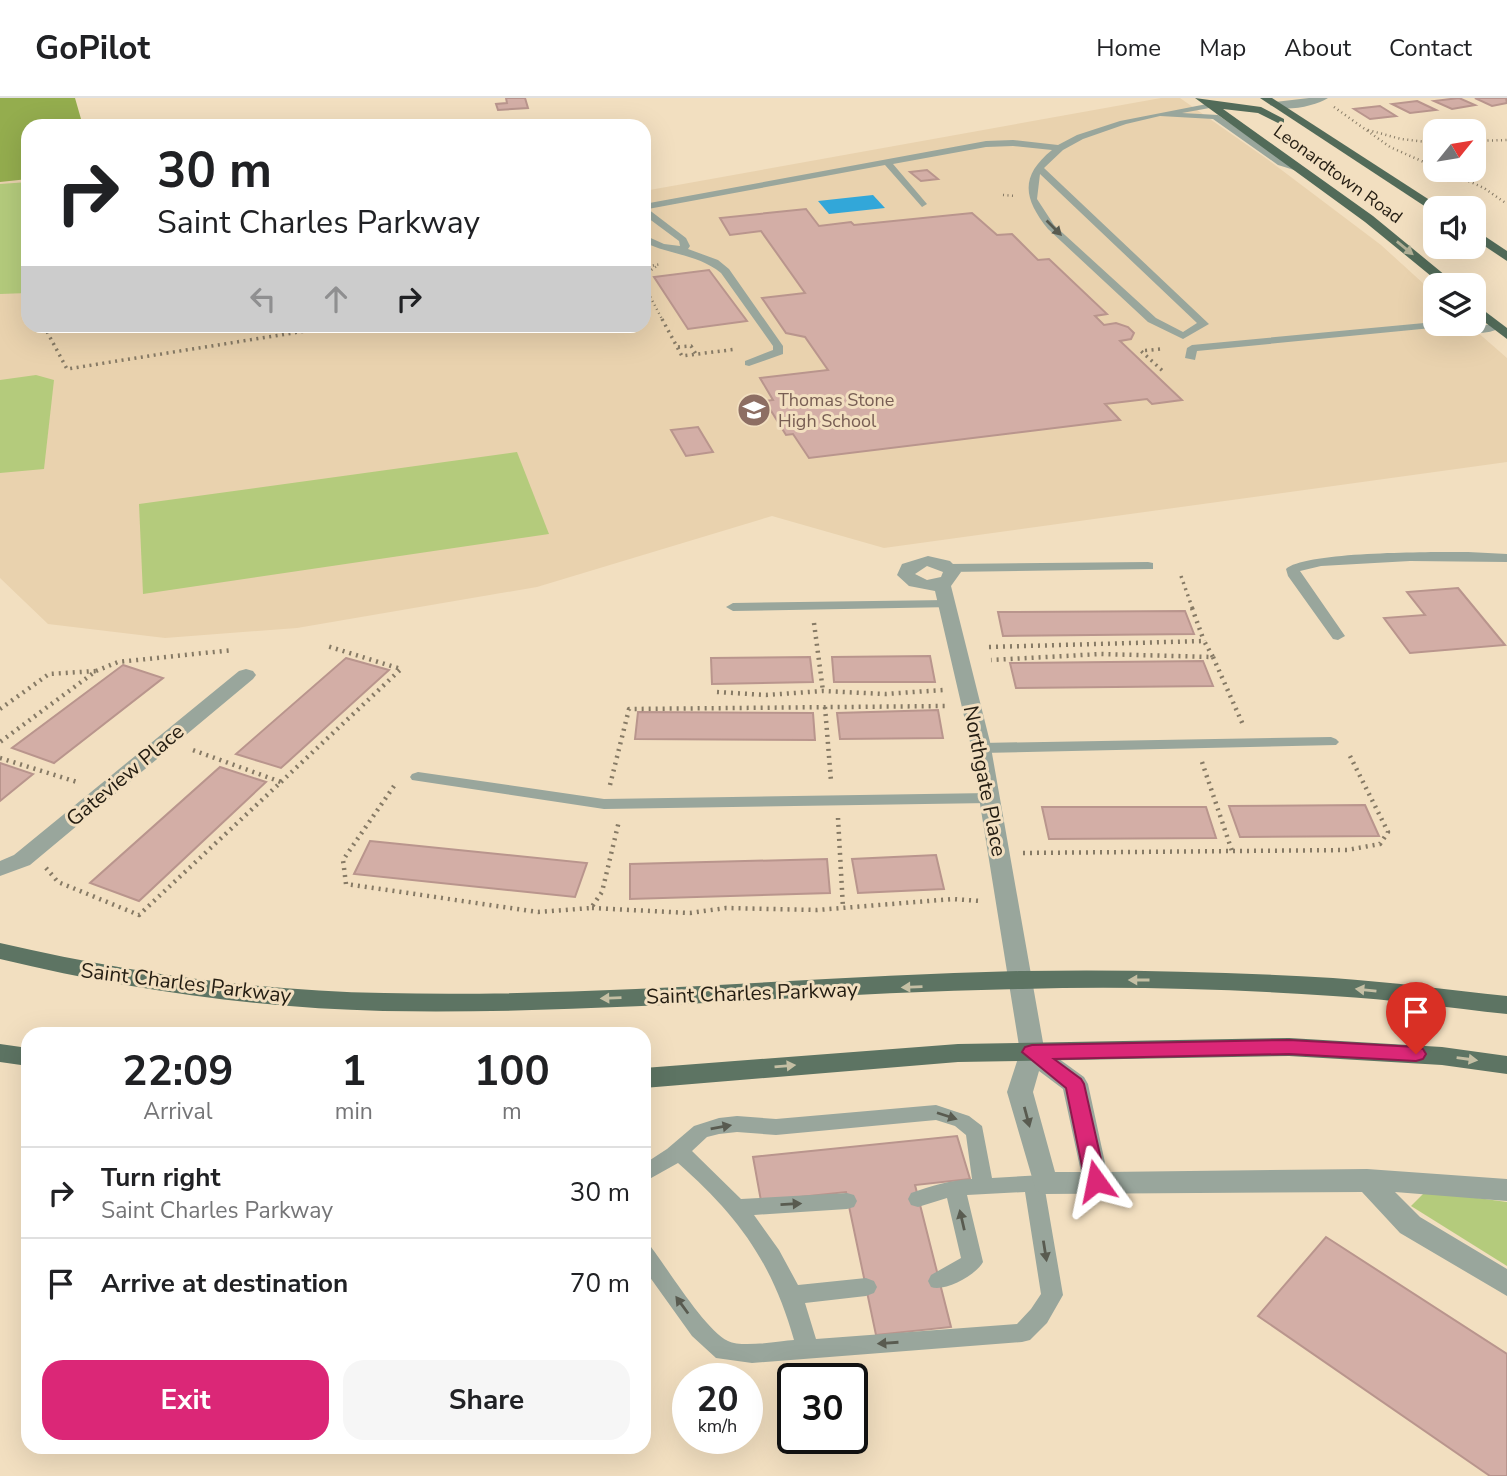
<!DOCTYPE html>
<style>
:root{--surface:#fff;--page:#f6f6f6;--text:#202124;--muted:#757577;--line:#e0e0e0;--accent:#db2777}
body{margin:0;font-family:"Nunito Sans",sans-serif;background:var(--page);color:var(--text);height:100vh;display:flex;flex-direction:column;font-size:26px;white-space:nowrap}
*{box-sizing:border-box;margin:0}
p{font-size:23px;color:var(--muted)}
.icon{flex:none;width:38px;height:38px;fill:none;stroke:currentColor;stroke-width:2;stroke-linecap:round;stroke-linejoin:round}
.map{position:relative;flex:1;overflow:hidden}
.details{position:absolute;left:21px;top:929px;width:630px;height:427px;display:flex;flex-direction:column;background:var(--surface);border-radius:21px;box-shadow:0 7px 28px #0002}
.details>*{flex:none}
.top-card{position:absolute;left:21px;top:21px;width:630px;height:214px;border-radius:21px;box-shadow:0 7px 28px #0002;background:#fff;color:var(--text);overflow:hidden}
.needle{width:46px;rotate:60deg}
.tools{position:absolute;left:1423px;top:21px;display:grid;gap:14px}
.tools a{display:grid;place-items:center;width:63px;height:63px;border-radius:14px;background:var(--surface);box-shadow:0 7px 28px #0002;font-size:35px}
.speed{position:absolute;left:672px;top:1265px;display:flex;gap:14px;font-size:35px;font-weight:700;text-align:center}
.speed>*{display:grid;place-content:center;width:91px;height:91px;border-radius:50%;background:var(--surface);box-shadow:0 7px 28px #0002;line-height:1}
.speed small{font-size:18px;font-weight:400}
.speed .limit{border:4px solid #111;border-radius:10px;background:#fff;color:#111}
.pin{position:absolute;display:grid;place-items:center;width:60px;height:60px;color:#fff;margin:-72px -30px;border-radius:50% 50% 50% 0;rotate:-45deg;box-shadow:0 0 7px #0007}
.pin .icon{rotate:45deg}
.me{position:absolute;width:77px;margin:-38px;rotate:348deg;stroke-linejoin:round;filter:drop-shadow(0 0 5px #0008)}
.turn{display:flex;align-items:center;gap:24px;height:147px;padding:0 21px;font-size:32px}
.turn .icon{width:91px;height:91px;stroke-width:2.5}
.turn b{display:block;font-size:49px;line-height:60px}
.lanes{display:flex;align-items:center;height:66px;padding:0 21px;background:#0003;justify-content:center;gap:35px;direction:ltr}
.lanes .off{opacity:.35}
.eta{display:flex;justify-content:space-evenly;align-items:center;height:119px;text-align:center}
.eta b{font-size:42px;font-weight:700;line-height:49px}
.action{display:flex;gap:14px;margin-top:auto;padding:14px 21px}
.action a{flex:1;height:80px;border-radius:21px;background:var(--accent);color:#fff;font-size:28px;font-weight:700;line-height:80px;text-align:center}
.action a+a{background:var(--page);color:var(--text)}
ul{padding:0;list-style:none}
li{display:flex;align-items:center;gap:21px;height:91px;padding:0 21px;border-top:2px solid var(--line)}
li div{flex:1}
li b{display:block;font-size:26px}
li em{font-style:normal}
header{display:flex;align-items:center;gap:42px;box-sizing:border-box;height:98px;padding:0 35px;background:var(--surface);border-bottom:2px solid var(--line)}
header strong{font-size:33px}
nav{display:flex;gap:38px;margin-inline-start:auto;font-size:24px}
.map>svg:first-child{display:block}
.built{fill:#e9d2ae}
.green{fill:#b4cb7c}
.forest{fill:#94ad4e}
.water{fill:#32a7d9}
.building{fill:#d3aea6;stroke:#b9958d;stroke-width:2}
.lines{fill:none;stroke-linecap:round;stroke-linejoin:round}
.path-far2{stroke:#867a65;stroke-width:2.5;stroke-dasharray:1 3.5;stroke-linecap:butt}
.path-far1{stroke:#867a65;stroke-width:3.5;stroke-dasharray:2 4.5;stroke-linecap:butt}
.path{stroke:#867a65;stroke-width:4.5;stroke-dasharray:2 5;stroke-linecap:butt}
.service{fill:#99a69c;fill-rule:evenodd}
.minor{fill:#99a69c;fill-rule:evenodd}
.primary{fill:#5d7463;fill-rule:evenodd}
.trunk{fill:#526b59;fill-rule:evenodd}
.oneway{fill:#595b50}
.oneway2{fill:#b2b197}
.oneway3{fill:#c5bfa4}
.route{fill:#db2777;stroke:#8e194d;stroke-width:2}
.labels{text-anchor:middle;stroke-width:6;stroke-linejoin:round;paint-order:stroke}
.far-street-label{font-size:18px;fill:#241d12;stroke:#f2dfc0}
.far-education-label{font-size:18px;fill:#785e54;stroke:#f2dfc0;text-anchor:start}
.street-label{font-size:21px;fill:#241d12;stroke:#f2dfc0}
</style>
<header>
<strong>GoPilot</strong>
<nav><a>Home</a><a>Map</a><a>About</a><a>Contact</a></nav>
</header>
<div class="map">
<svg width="1507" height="1378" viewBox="0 0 1507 1378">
<rect width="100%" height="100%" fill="#f2dfc0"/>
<!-- built -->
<path class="built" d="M1161,0h19l87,61 114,86 54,49v30h33l39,34v104l-623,86 -112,-32 -235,71 -240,41 -132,10 -117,-14 -48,-46v-398l28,-2v148h616v-135z"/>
<!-- green -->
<g class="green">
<path d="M28,84v111l-28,1v-110z"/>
<path d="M36,277l18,5 -10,89 -44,4v-93z"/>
<path d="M517,354l32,82 -406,60 -4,-90z"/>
<path d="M1426,1093l81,11v64l-96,-60z"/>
</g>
<!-- forest -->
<path class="forest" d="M0,0h75l8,28h-55v53l-28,3z"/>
<!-- water -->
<path class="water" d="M873,97l12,13 -56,6 -11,-13z"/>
<!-- building -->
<g class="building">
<path d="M506,0h19l3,10 -30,2 -2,-6 11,-1z"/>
<path d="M1459,0l16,7 -23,4 -18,-8z"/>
<path d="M1475,0h31l1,5 -15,3z"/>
<path d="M1417,3l19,9 -26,3 -18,-9z"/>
<path d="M1380,8l16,10 -26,3 -16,-10z"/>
<path d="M927,72l11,9 -17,2 -11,-9z"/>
<path d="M806,111l13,17 32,-4 3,3 118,-12 25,22 15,-1 26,26 11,-1 58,55 -12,2 9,9 12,-2 12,4 6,6 -3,6 -11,2 62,59 -30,4 -5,-5 -42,5 15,16 -311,38 -16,-24 -7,1 -21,-34 8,-1 -13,-22 68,-8 -23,-33 -19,-4 -24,-35 43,-5 -44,-62 -31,4 -10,-17z"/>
<path d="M709,172l38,51 -59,8 -34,-52z"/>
<path d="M698,329l15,25 -27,4 -15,-26z"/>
<path d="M1458,490l47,57 -95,8 -26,-35 41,-3 -18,-23z"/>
<path d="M1185,513l9,23 -191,2 -5,-24z"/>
<path d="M930,558l5,26h-101l-2,-25z"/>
<path d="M810,559l3,25 -101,2 -1,-26z"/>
<path d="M346,560l43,12 -108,98 -45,-14z"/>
<path d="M1203,563l10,25 -197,2 -6,-25z"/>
<path d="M123,567l40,13 -109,85 -42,-15z"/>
<path d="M938,612l5,28 -103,1 -3,-26z"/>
<path d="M638,614l175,1 2,27 -180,-1z"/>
<path d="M0,665l33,11 -33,27z"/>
<path d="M220,669l46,15 -127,119 -49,-18z"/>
<path d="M1365,707l14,31 -139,1 -11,-31z"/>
<path d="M1042,709h164l10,31 -167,1z"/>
<path d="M370,743l217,22 -12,34 -221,-23z"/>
<path d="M936,757l8,34 -86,4 -6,-34z"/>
<path d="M827,761l3,34 -200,6v-35z"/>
<path d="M957,1038l13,43 -55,6 36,142 -75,8 -30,-143 -85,9 -8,-44z"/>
<path d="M1326,1139l181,117v122h-17l-232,-160z"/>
</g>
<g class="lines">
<!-- path-far2 -->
<g class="path-far2">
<path d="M1334,9l56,40 45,20"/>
<path d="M1368,32l33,9 34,4"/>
<path d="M1474,43l33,-1"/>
<path d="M1444,72l40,18 23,16"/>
<path d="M1003,97l13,1"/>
<path d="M644,169l17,-3"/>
<path d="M644,177l13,-9"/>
<path d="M644,187l19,36"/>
</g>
<!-- path-far1 -->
<g class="path-far1">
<path d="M662,221l20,37 55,-7"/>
<path d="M44,228l23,43 270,-43"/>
<path d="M678,249l13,-1 5,8"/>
<path d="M1160,251l-19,2 24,22"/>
<path d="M1181,478l12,34"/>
</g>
<!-- path -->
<g class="path">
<path d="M1192,510l12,33"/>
<path d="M814,525l9,68"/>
<path d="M989,549l215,-6 9,16 -112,-3 -110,6"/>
<path d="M1213,559l31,70"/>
<path d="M96,573l22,-9 115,-12"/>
<path d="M717,594l49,3 57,-4 62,3 58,-4"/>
<path d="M825,609l6,74"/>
<path d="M0,611l49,-35 47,-3 -96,71"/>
<path d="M0,660l77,24"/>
<path d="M1202,664l30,89"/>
<path d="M281,684l120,-113 -74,-23"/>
<path d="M610,687l19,-76 319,-3"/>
<path d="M394,688l-51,74 3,24 192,28 53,-4 11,-16 17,-71"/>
<path d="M838,720l5,90"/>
<path d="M1023,755l324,-3 33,-6 8,-12 -38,-76"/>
<path d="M46,770l12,14 81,33 142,-133 -91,-33"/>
<path d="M592,810l98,5 36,-5 91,2 136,-11 28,2"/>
</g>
<!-- service -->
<g class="service">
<path d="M1212,5h3v4l-33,6 36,2 66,46 23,9v4l-29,-9 -65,-46 -53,-3 -34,8 -43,15 -20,11 -19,18 165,156 -26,15 -35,-17 -100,-93c-25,-31 -28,-53 4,-79l-39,-4 -27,1 -93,17 34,40 -5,3 -37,-42 -237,44 38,29 4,8 -2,3 30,11 11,9 54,77v8l-34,12 -4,-1v-4l28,-11v-4l-52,-73c-23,-19 -52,-18 -77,-31v-7l20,9 16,2 -1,-5 -35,-26v-11l342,-63 27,-1 45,5 19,-10 43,-14zM1040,76l157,149 -14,9 -27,-14 -102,-93 -17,-26z"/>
<path d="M1435,224v2l27,3 35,-3 5,3c-16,10 -43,6 -60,0l-245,24 -2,9 -10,-2 2,-10 5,-3z"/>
<path d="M1468,454l39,2v8l-97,-1 -89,5 -21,5 45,65 -7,4 -5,-1 -45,-63 -2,-7c19,-18 151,-17 182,-17z"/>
<path d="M1148,464l5,1v6l-204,3 -7,-4 7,-4z"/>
<path d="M948,502l7,4 -2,3 -220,4 -7,-4 7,-4z"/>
<path d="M1331,639l5,2 3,3 -3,3 -355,8 -8,-5 8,-5z"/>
<path d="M418,674l186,27 386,-6 8,5 -8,5 -386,6 -192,-29 -2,-3 2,-3z"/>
<path d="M936,1007l33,11 13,10 10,52 51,-3 7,2 3,6 -3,6 -5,1 18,105 -16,28 -17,17 -8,2 -270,21 -36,-5 -24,-22 -48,-67v-25l7,3c17,22 54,83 77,94 14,7 51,0 66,-1 -22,-78 -56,-124 -116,-177l-34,19v-18l23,-15 27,-23 25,-8 18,-2 39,3zM936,1022l19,6 11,9 6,44c-21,1 -41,7 -61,14l-3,6 3,6 7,2 29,-9 14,60 -30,17 -3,6 3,6c14,5 45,-12 52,-25l-16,-67 58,-3 16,102 -10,15 -14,15 -201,15 -11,-36 61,-7 8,-3 3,-6 -3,-6 -8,-3 -68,7 -19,-35 -25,-35 93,-6 7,-2 3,-6 -3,-6 -7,-2 -106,6 -49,-48 15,-14 12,-3 18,-2 39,3z"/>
</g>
<!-- minor -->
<g class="minor">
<path d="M1309,0h19c-12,8 -45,15 -58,7l5,-3z"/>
<path d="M928,458l22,5 11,11 -10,14 39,156 54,306 40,29 4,7 19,88 260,-3 140,10v22l-112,-9 25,25 87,52v27l-107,-63 -38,-41 -317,2 -9,-3 -29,-99 13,-40 -50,-310 -35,-151 -26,-5 -12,-11 5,-11zM927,468l16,6 -2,5 -14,3 -12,-6zM1039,973l24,18 18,83h-26l-22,-80z"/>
<path d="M246,571l7,2 3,4 -3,4 -223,186 -30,11v-15l14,-6 225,-184z"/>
</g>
<!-- primary -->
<g class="primary">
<path d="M0,845c125,29 255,48 384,50 212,5 425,-17 638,-22 103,-2 208,1 311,7 58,4 116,12 174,18v18c-58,-6 -116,-15 -174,-18 -103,-7 -208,-10 -311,-7 -213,4 -426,26 -639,22 -128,-3 -258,-22 -383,-52z"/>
<path d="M1289,940l153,9 65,9v18l-65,-9 -153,-9 -331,6 -314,26v-20l314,-24z"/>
<path d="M0,946l28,4v18l-28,-4z"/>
</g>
<!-- trunk -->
<g class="trunk">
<path d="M1195,0l66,9 23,12v4l-4,1 -22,-11 -35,-4 150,107 84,69h-15l-77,-63z"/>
<path d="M1260,0h12l170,110 -10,3z"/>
<path d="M1474,131l33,22v10l-33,-22z"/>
<path d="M1474,205l33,25v11l-33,-25z"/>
</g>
</g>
<!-- one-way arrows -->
<defs><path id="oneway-solid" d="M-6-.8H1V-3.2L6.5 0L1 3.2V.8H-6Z" transform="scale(1.75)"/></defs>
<g class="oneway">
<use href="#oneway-solid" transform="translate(1054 130) rotate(45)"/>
<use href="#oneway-solid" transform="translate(947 1018) rotate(18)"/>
<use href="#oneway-solid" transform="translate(1027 1019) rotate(75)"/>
<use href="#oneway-solid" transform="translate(721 1029) rotate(-10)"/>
<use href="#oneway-solid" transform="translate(791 1106) rotate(-3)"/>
<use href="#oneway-solid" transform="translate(962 1122) rotate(-103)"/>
<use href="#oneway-solid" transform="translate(1045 1153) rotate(81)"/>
<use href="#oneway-solid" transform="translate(682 1207) rotate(-126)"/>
<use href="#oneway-solid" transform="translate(888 1245) rotate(176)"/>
</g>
<use class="oneway2" href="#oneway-solid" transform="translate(1405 150) rotate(39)"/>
<g class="oneway3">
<use href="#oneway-solid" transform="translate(1139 882) rotate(-180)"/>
<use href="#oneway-solid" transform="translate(912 889) rotate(178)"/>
<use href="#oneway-solid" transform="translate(1366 892) rotate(-174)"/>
<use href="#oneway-solid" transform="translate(611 900) rotate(178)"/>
<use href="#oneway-solid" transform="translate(1467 961) rotate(8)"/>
<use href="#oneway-solid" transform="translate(785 968) rotate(-5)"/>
</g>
<!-- route -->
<path class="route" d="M1289,942l127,7 7,2 3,5 -3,5 -7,2 -127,-7 -235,5 27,20 3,5 22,97 -3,6 -7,2 -8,-2 -3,-6 -19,-93 -44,-36 3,-5 7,-2z"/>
<!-- icons -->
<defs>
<symbol id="school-disc" viewBox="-11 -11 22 22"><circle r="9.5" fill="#8d6e63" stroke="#f2dfc0"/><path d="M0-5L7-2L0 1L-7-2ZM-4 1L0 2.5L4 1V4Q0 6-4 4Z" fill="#fff"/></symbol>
</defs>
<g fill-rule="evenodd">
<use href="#school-disc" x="735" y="293" width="38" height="38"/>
</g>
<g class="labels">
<!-- far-street labels -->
<g class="far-street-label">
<text transform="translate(1338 76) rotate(36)" y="6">Leonardtown Road</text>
</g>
<!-- far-education labels -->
<g class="far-education-label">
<text x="778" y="308">Thomas Stone<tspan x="778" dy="21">High School</tspan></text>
</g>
<!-- street labels -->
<g class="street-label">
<text transform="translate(125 677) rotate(-40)" y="7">Gateview Place</text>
<text transform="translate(985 683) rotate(79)" y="7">Northgate Place</text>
<text transform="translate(186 885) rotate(7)" y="7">Saint Charles Parkway</text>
<text transform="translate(752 895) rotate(-2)" y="7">Saint Charles Parkway</text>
</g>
</g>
</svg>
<div class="tools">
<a><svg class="needle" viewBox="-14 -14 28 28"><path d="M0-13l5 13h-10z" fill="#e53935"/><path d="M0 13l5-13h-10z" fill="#757577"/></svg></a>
<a><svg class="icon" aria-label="sound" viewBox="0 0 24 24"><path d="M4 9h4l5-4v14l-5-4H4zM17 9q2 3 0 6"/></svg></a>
<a><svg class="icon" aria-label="layers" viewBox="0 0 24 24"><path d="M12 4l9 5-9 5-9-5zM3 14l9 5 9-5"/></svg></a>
</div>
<div class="speed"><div>20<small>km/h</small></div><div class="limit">30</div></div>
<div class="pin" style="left:1416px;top:956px;background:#d93025"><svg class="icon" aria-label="arrive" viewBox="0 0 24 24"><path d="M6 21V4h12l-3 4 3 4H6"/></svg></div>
<svg class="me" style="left:1096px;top:1083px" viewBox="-20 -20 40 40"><path d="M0-17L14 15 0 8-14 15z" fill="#db2777" stroke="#fff" stroke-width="4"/></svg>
<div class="top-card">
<div class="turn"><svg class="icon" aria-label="right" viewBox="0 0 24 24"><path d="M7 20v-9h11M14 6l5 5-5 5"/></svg><div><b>30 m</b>Saint Charles Parkway</div></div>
<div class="lanes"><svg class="icon off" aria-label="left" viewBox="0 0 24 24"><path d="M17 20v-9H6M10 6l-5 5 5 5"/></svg><svg class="icon off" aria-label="ahead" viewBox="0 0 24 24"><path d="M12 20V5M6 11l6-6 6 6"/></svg><svg class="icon" aria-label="right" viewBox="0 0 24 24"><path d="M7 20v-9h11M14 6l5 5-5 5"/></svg></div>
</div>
<section class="details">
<div class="eta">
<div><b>22:09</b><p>Arrival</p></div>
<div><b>1</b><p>min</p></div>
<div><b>100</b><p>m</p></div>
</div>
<ul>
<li><svg class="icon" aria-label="right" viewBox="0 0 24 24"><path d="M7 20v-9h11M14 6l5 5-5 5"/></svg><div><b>Turn right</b><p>Saint Charles Parkway</p></div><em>30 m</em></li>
<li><svg class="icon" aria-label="arrive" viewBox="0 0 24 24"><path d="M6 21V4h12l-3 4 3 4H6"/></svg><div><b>Arrive at destination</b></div><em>70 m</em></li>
</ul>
<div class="action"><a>Exit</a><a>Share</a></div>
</section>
</div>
